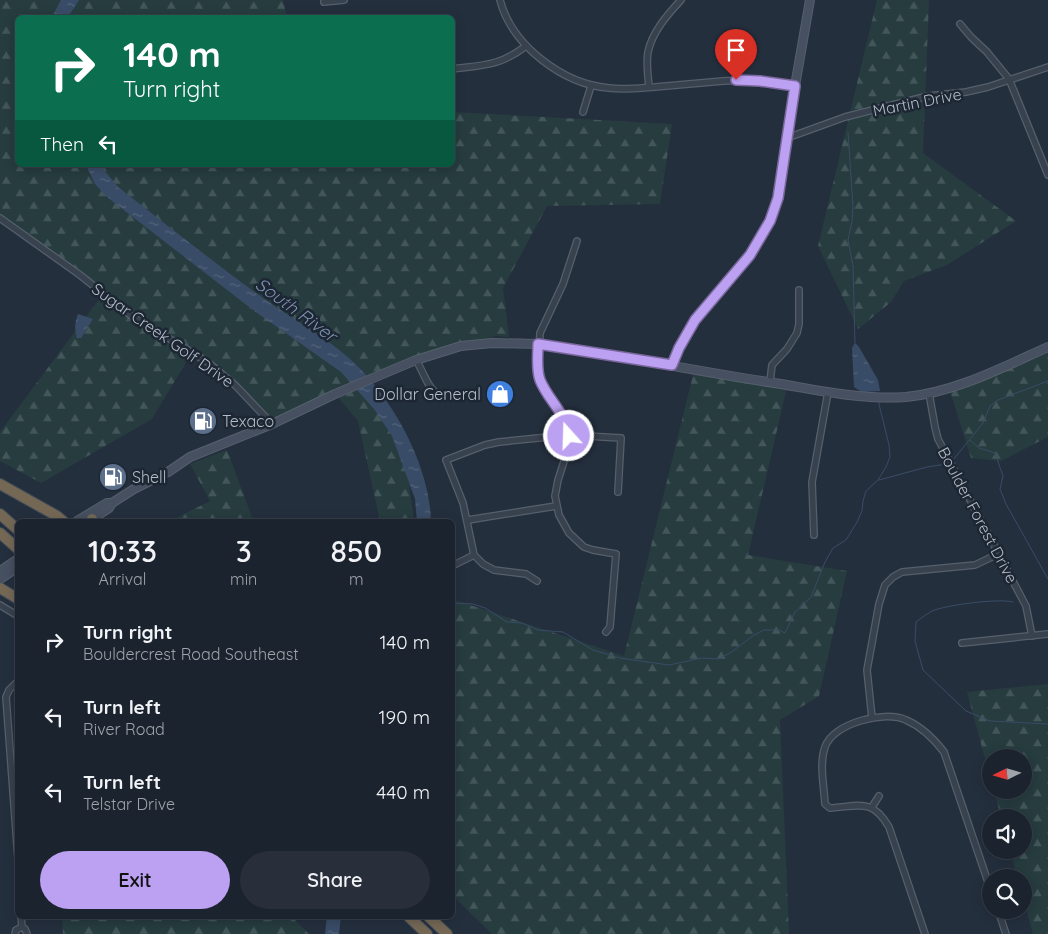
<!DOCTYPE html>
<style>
:root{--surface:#1b232e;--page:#282f3a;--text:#f1f3f6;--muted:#a0a4aa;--line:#39404a;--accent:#bca0f2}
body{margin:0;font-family:Quicksand,sans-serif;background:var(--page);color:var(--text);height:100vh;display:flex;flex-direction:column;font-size:19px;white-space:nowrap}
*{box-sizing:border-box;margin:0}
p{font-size:16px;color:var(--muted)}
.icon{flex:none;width:28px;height:28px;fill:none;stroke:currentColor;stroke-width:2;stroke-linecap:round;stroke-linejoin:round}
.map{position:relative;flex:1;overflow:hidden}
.drawer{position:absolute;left:15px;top:519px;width:440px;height:400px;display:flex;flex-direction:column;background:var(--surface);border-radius:8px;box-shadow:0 2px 12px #0003,0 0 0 1px var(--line)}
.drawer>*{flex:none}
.hud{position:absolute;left:15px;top:15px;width:440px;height:152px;border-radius:8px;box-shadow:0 2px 12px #0003,0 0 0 1px var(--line);background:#0b6e4f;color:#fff;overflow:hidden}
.needle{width:32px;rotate:265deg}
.controls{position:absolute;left:982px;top:749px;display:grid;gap:10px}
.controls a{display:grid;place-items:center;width:50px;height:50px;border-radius:50%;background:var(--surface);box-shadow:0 2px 12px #0003,0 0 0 1px var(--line);font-size:25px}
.pin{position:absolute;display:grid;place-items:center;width:42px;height:42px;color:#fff;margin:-51px -21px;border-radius:50% 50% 50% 0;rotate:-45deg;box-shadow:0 0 5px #0007}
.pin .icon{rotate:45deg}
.me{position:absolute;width:55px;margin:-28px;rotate:340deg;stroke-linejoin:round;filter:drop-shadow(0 0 4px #0008)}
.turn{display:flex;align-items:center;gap:18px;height:105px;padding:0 25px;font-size:22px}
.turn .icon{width:65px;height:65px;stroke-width:2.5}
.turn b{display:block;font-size:35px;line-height:42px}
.then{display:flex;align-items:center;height:48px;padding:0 25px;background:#0003;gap:10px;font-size:19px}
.eta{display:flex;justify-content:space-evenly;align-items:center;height:85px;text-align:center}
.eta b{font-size:30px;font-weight:600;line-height:35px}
.button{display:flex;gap:10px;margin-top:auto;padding:10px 25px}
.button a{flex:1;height:58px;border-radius:30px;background:var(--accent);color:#111;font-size:20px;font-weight:600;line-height:58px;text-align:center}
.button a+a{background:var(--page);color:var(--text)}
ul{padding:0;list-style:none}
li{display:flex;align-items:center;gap:15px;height:75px;padding:0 25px}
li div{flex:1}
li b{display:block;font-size:19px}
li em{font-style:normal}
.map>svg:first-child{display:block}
.forest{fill:url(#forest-firs)}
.water{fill:url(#water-ripples)}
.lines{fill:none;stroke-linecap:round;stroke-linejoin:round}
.stream{stroke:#394c67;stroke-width:1}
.street-casing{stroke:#565f6c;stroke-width:8}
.secondary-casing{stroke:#565f6c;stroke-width:10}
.highway-casing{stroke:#434c59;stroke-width:12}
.street{stroke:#38414e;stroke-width:5.5}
.secondary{stroke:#465061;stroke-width:8}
.highway{stroke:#746855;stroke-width:10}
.route-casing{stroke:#7a689d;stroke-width:12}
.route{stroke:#bca0f2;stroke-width:9}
.labels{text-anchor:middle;stroke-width:5;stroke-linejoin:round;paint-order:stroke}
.street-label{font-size:16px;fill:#b4bcc9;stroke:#1d2633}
.poi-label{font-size:16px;fill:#b4bcc9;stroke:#1d2633;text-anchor:start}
.water-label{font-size:18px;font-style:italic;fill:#7c92b1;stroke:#1d2633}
</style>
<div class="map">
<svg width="1048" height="934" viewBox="0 0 1048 934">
<defs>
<pattern id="forest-firs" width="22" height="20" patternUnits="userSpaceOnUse" patternTransform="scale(1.25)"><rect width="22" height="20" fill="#263c3f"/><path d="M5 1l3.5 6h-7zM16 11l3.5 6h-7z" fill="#435659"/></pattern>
<pattern id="water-ripples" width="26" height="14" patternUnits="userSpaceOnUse" patternTransform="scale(1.25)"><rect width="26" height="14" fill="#394c67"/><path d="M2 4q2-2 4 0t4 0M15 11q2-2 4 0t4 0" fill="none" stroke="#53647b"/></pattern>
</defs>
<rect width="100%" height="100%" fill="#242f3e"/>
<!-- forest -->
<g class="forest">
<path d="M0,0h283l4,17 -269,1v147h434l1,-53 219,12 -12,80 -113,2 -44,82 6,49 -13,-1 -127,42 33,54 12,89h-34l-22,-100 -20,-24 -62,27 -81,-77 -43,72 -111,64 -41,-22v-29l103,-138 -103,-76z"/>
<path d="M877,0h52l-6,153 93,68 -69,44 -43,16 -13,21 -33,27 -40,-83z"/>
<path d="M1048,351v86l-47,24 -30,-3 -21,-67 26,-8z"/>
<path d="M694,371l93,16 -39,168 99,16 -28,125 -39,24 9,214h-297l-39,-38 -1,-297 172,57z"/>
<path d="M227,450l25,67 16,4h-98l40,-20 -20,-37z"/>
<path d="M1048,684v250h-15l-9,-33v-23l-7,-1 -7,-27h14v-32l-23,-1 -7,-27h30v-32h-33v23l-24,-89z"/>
<path d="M62,916h229l18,18h-246z"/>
</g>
<!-- water -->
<g class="water">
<path d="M61,0h18l-11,17h-16z"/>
<path d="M86,165h14l18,22c48,37 96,76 145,111 34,24 76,46 103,77 30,34 53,76 62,120 1,9 4,17 2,26h-13l-2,-22 -23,-63 -18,-27 -33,-37 -88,-62 -146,-113 -12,-13z"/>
<path d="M78,314l15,5 -12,19h-4c-3,-9 -2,-16 1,-24z"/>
<path d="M855,343l4,4 19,33 2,11 -18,1 -8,-5 -2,-39z"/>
<path d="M327,916h14l-2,18h-14z"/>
</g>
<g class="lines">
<!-- stream -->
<g class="stream">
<path d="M848,132l5,75 -1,15 -4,18 5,26 2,77"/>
<path d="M970,440l9,8 16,5 8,23 -3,13 6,15 42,75"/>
<path d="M953,460l30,-37 7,-17 8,-6 50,-19"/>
<path d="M879,480l48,-13 19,-3"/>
<path d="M1013,602c-14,-4 -67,3 -81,9 -5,3 -11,7 -16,11l-1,19 8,29 43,41 24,10 58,3"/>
<path d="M452,603l21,1 12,4 22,14 15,1 16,7 25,2 30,18 27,8 49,7 33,-7 16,1 12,-6 24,-18 10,-5h15l6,3 10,-21 16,-15 14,-35 8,-14 13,-8 11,-18 5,-11 1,-10 3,-10 12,-11 8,-13 4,-10 -1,-12 -11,-45"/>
</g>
<defs>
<g id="street">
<path d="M500,0c12,46 63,84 109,88 15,2 30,0 46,-1 22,-2 45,-4 68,-6 24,-2 48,1 72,5"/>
<path d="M324,2l20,-2"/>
<path d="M960,24l11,13 16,15 22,27 39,96"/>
<path d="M452,69c32,-4 48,-3 74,-23"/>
<path d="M649,87c-1,-11 -3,-24 -1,-35 4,-20 20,-38 33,-52"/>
<path d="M583,112l8,-26"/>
<path d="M787,138l58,-21 83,-21 38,-4 22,-5 60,-20"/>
<path d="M0,218l80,57 49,39 80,49 26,22 37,39"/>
<path d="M577,241l-14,43 -23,49 -2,39 8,20 15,21 7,12 1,10v11l-11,34 -3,16 4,19 10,18 15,14 9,3 23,4 -6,73 -4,5"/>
<path d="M416,360c15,25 11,39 46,36"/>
<path d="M770,382l2,-17 15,-16 10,-16 2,-9v-34"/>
<path d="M929,393l6,34 3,12 88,167 6,30"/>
<path d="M468,520l88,-14"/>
<path d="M814,535l-2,-53 16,-90"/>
<path d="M452,566l22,-11"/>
<path d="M537,581l-11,-7 -32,-4 -11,-6 -9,-9 -11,-52 -17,-43 39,-15 14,-3 70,-7 52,3 -3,54"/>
<path d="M0,605l18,11"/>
<path d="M962,643l86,-9"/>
<path d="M18,681l-9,9 -3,7 12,162"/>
<path d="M872,718l-5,-48 12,-66 6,-19 8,-8 9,-5 73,-7 23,-11"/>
<path d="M872,807l7,-11"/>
<path d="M998,910l8,24"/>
<path d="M21,916l1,11"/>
<path d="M15,934l1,-4 6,-3 3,2 2,5"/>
<path d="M925,934l-36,-107c-17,-29 -29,-21 -59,-19l-5,-4c-1,-18 -6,-40 0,-57 8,-24 60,-37 81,-27 14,6 28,19 38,32l47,139"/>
</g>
<g id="secondary">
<path d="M672,365l7,-17 16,-28 55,-65 20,-34 8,-23 17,-112 15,-86"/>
<path d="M77,521l30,-18h5l22,-14 34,-17 22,-15 82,-33 63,-30 81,-34 45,-14 31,-3 46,1c82,11 162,28 243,40 41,7 83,16 125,13 50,-5 97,-30 142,-50"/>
<path d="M89,521l20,-13 3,-5"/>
<path d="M0,571l18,-12"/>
<path d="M0,579l18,-12"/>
</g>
<g id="highway">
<path d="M0,484l57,32 6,5"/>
<path d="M0,514l18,16"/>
<path d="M91,521l1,-2"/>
<path d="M0,533l18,16"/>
<path d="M0,588l18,11"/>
<path d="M408,916l19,18"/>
<path d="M428,916l19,18"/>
</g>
</defs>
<!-- street casing -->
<use href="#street" class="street-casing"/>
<!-- secondary casing -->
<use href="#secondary" class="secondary-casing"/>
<!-- highway casing -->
<use href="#highway" class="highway-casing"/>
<!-- street -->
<use href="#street" class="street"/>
<!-- secondary -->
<use href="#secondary" class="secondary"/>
<!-- highway -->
<use href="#highway" class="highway"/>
</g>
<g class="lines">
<defs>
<path id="route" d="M569,436c-3,-23 -21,-36 -29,-56 -4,-11 -2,-25 -2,-36l134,21 7,-17 16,-28 55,-65 20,-34 8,-23 17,-112 -35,-5 -24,-1"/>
</defs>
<!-- route casing -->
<use href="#route" class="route-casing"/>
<!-- route -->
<use href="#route" class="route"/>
</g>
<!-- icons -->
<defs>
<symbol id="shop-disc" viewBox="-11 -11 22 22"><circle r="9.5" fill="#3f7fe0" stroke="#1d2633"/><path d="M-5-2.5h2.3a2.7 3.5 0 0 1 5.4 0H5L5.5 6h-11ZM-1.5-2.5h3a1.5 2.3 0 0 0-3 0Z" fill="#fff"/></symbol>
<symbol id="fuel-disc" viewBox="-11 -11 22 22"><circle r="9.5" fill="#5c6f8a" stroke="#1d2633"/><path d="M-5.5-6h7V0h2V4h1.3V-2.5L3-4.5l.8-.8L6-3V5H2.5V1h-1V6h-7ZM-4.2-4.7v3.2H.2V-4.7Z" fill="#fff"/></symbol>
</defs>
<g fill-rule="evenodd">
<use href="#shop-disc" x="484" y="378" width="32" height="32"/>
<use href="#fuel-disc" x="187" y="405" width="32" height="32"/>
<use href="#fuel-disc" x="97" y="461" width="32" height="32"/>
</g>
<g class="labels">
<!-- street labels -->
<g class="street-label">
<text transform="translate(917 102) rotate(-11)" y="6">Martin Drive</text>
<text transform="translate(163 335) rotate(35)" y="6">Sugar Creek Golf Drive</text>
<text transform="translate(978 515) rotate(62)" y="6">Boulder Forest Drive</text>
</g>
<!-- poi labels -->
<g class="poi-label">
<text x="481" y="400" text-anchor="end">Dollar General</text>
<text x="222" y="427">Texaco</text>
<text x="132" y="483">Shell</text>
</g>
<!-- water labels -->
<g class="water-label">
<text transform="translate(296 310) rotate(36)" y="6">South River</text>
</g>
</g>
</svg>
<div class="controls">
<a><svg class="needle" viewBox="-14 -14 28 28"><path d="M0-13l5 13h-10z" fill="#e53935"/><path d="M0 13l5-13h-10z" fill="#a0a4aa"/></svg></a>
<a><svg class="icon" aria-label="sound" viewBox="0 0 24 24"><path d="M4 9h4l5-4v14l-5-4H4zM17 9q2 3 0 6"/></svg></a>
<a><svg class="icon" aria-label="search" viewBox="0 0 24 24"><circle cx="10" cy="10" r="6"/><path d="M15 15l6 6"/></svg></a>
</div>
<div class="pin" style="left:736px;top:80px;background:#d93025"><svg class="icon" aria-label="arrive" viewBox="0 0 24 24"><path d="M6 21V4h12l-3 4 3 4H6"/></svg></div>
<svg class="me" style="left:569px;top:436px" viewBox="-20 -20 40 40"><circle r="17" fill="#bca0f2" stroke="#fff" stroke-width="3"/><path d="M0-11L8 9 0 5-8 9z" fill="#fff"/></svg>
<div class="hud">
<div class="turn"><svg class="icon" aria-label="right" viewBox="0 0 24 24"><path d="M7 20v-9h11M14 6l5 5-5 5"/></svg><div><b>140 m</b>Turn right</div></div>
<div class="then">Then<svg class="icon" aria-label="left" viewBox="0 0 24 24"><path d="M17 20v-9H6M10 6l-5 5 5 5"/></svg></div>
</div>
<section class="drawer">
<div class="eta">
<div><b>10:33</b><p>Arrival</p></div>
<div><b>3</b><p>min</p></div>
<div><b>850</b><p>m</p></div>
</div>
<ul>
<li><svg class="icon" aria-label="right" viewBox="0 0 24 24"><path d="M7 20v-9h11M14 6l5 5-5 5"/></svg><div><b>Turn right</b><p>Bouldercrest Road Southeast</p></div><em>140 m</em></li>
<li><svg class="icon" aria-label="left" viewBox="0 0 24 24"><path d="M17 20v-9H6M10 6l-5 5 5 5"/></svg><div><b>Turn left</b><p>River Road</p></div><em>190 m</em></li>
<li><svg class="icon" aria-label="left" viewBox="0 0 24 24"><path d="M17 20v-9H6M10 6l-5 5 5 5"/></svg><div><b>Turn left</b><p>Telstar Drive</p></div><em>440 m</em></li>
</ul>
<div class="button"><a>Exit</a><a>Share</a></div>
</section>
</div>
